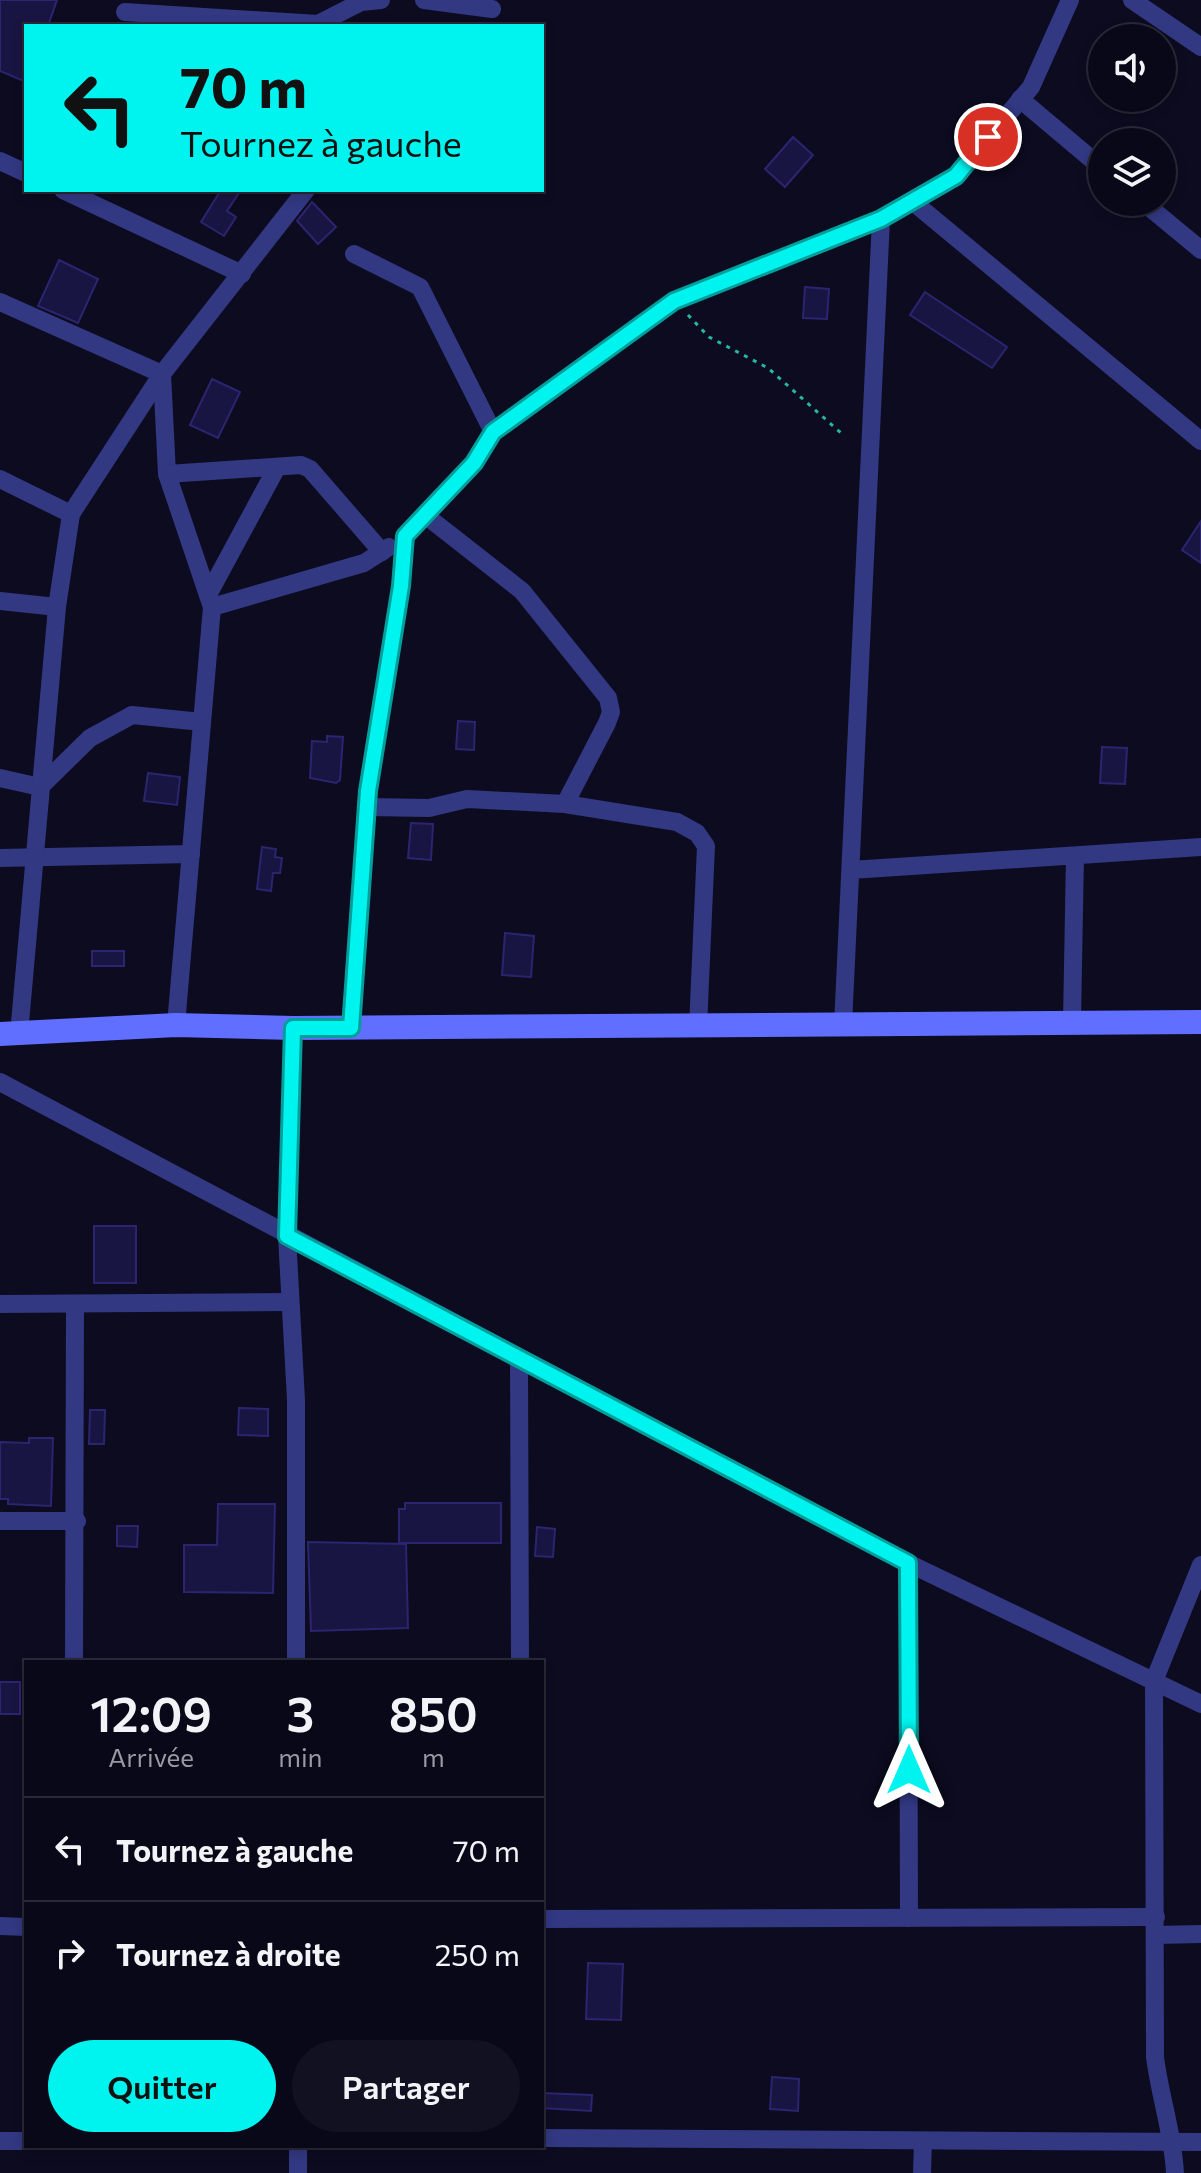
<!DOCTYPE html>
<html lang="fr">
<meta charset="utf-8">
<style>
:root{--surface:#090818;--page:#121121;--text:#f1f3f6;--muted:#999aa2;--line:#292937;--accent:#00f4ef}
body{margin:0;font-family:Commissioner,sans-serif;background:var(--page);color:var(--text);height:100vh;display:flex;flex-direction:column;font-size:30px;white-space:nowrap}
*{box-sizing:border-box;margin:0}
p{font-size:26px;color:var(--muted)}
.icon{flex:none;width:44px;height:44px;fill:none;stroke:currentColor;stroke-width:2;stroke-linecap:round;stroke-linejoin:round}
.map{position:relative;flex:1;overflow:hidden}
.drawer{position:absolute;left:24px;top:1660px;width:520px;height:488px;display:flex;flex-direction:column;background:var(--surface);border-radius:0px;box-shadow:0 4px 12px #0003,0 0 0 2px var(--line)}
.drawer>*{flex:none}
.guide{position:absolute;left:24px;top:24px;width:520px;height:168px;border-radius:0px;box-shadow:0 4px 12px #0003,0 0 0 2px var(--line);background:#00f4ef;color:#111;overflow:hidden}
.tools{position:absolute;left:1088px;top:24px;display:grid;gap:16px}
.tools a{display:grid;place-items:center;width:88px;height:88px;border-radius:50%;background:var(--surface);box-shadow:0 4px 12px #0003,0 0 0 2px var(--line);font-size:40px}
.pin{position:absolute;display:grid;place-items:center;width:68px;height:68px;color:#fff;margin:-34px;border:4px solid #fff;border-radius:50%;box-shadow:0 2px 8px #0007}
.me{position:absolute;width:88px;margin:-44px;rotate:0deg;stroke-linejoin:round;filter:drop-shadow(0 0 6px #0008)}
.turn{display:flex;align-items:center;gap:28px;height:168px;padding:0 24px;font-size:36px}
.turn .icon{width:104px;height:104px;stroke-width:2.5}
.turn b{display:block;font-size:56px;line-height:68px}
.eta{display:flex;justify-content:space-evenly;align-items:center;height:136px;text-align:center}
.eta b{font-size:48px;font-weight:600;line-height:56px}
.cta{display:flex;gap:16px;margin-top:auto;padding:16px 24px}
.cta a{flex:1;height:92px;border-radius:48px;background:var(--accent);color:#111;font-size:32px;font-weight:600;line-height:92px;text-align:center}
.cta a+a{background:var(--page);color:var(--text)}
ul{padding:0;list-style:none}
li{display:flex;align-items:center;gap:24px;height:104px;padding:0 24px;border-top:2px solid var(--line)}
li div{flex:1}
li b{display:block;font-size:30px}
li em{font-style:normal}
.map>svg:first-child{display:block}
.building{fill:#191542;stroke:#2b2570;stroke-width:2}
.lines{fill:none;stroke-linecap:round;stroke-linejoin:round}
.path{stroke:#24b99e;stroke-width:3;stroke-dasharray:4 6;stroke-linecap:butt}
.street{stroke:#323882;stroke-width:18}
.secondary{stroke:#606fff;stroke-width:24}
.route-casing{stroke:#009f9b;stroke-width:20}
.route{stroke:#00f4ef;stroke-width:14}
</style>
<div class="map">
<svg width="1201" height="2173" viewBox="0 0 1201 2173">
<rect width="100%" height="100%" fill="#0c0b20"/>
<!-- building -->
<g class="building">
<path d="M0,0h57l-9,26h-22v56l-26,-11z"/>
<path d="M793,137l20,18 -28,32 -20,-18z"/>
<path d="M221,190h20l-14,21 9,6 -12,19 -23,-14z"/>
<path d="M312,202l24,25 -18,17 -21,-23z"/>
<path d="M59,260l39,19 -20,44 -40,-17z"/>
<path d="M805,287l24,2 -2,30 -24,-1z"/>
<path d="M925,292l82,55 -15,21 -82,-53z"/>
<path d="M212,379l28,13 -22,46 -28,-13z"/>
<path d="M1201,521v42l-19,-13z"/>
<path d="M458,721l17,1 -1,28 -18,-1z"/>
<path d="M327,736l16,1 -3,43 -4,3 -26,-5 2,-37 15,1z"/>
<path d="M1102,747l25,1 -2,36 -25,-1z"/>
<path d="M148,773l32,4 -3,28 -33,-4z"/>
<path d="M411,823l22,1 -2,36 -23,-2z"/>
<path d="M262,847l14,2 -1,8 7,1 -2,15h-7l-2,18 -14,-2z"/>
<path d="M505,933l29,3 -3,41 -29,-2z"/>
<rect x="92" y="951" width="32" height="15"/>
<rect x="94" y="1226" width="42" height="57"/>
<path d="M239,1408l29,1v27l-30,-1z"/>
<path d="M90,1410h15l-1,34h-15z"/>
<path d="M29,1438h24l-2,68 -43,-2v-5h-8v-57l29,1z"/>
<path d="M405,1503h96v40h-102v-34h6z"/>
<path d="M218,1504h57l-2,89 -89,-1v-47h33z"/>
<path d="M117,1526h21l-1,21 -20,-1z"/>
<path d="M537,1527l18,2 -2,28 -18,-1z"/>
<path d="M308,1542l98,2 2,84 -97,3z"/>
<rect x="0" y="1682" width="20" height="32"/>
<path d="M588,1963l35,1 -2,56 -35,-1z"/>
<path d="M772,2077l27,2 -1,32 -28,-2z"/>
<path d="M542,2093l50,2 -1,16 -49,-3z"/>
</g>
<g class="lines">
<!-- path -->
<path class="path" d="M688,315l21,22 59,31 73,65"/>
<!-- street -->
<g class="street">
<path d="M424,0l68,9"/>
<path d="M1132,0l69,47"/>
<path d="M125,12l193,12 43,-22 20,-2"/>
<path d="M1020,99l82,69"/>
<path d="M0,161l26,12"/>
<path d="M63,190l179,84"/>
<path d="M912,201l289,240"/>
<path d="M1143,202l58,48"/>
<path d="M354,254l66,33 73,145"/>
<path d="M0,302l162,72"/>
<path d="M162,374l5,100 45,133 -36,418"/>
<path d="M167,474l134,-9 9,4 72,83"/>
<path d="M0,479l71,35"/>
<path d="M425,515l97,76 86,107 3,14 -4,11 -42,81"/>
<path d="M208,595l68,-126"/>
<path d="M0,601l57,6"/>
<path d="M212,607l152,-44 25,-16"/>
<path d="M0,778l40,9 50,-49 42,-23 70,7"/>
<path d="M367,807l62,1 38,-9 98,5 112,18 20,11 9,13 -8,181"/>
<path d="M0,858l191,-4"/>
<path d="M851,870l350,-23"/>
<path d="M1072,1021l3,-165"/>
<path d="M843,1025l38,-806"/>
<path d="M293,1028l-6,208 9,164v262"/>
<path d="M351,1028l17,-237 33,-205 4,-50 69,-73 19,-31 181,-131 207,-82 75,-43 75,-89 39,-87"/>
<path d="M19,1034l38,-427 14,-93 91,-140 144,-184"/>
<path d="M0,1082l908,481 293,141"/>
<path d="M0,1304l290,-2"/>
<path d="M519,1358l1,304"/>
<path d="M0,1521h77"/>
<path d="M908,1563l1,355"/>
<path d="M74,1662l1,-358"/>
<path d="M542,1919l614,-2"/>
<path d="M0,1926l26,1"/>
<path d="M1156,1935l45,-1"/>
<path d="M542,2138l659,4"/>
<path d="M0,2141h26"/>
<path d="M298,2146v27"/>
<path d="M922,2173l1,-32"/>
<path d="M1175,2173c-2,-40 -15,-76 -20,-116l-1,-376 47,-116"/>
</g>
<!-- secondary -->
<path class="secondary" d="M0,1034l176,-9 117,3 908,-6"/>
</g>
<g class="lines">
<defs>
<path id="route" d="M909,1770l-1,-207 -621,-327 6,-208h58l17,-237 33,-205 4,-50 69,-73 19,-31 181,-131 207,-82 75,-43 32,-39"/>
</defs>
<!-- route casing -->
<use href="#route" class="route-casing"/>
<!-- route -->
<use href="#route" class="route"/>
</g>
</svg>
<div class="tools">
<a><svg class="icon" aria-label="sound" viewBox="0 0 24 24"><path d="M4 9h4l5-4v14l-5-4H4zM17 9q2 3 0 6"/></svg></a>
<a><svg class="icon" aria-label="layers" viewBox="0 0 24 24"><path d="M12 4l9 5-9 5-9-5zM3 14l9 5 9-5"/></svg></a>
</div>
<div class="pin" style="left:988px;top:137px;background:#d93025"><svg class="icon" aria-label="arrive" viewBox="0 0 24 24"><path d="M6 21V4h12l-3 4 3 4H6"/></svg></div>
<svg class="me" style="left:909px;top:1770px" viewBox="-20 -20 40 40"><path d="M0-17L14 15 0 8-14 15z" fill="#00f4ef" stroke="#fff" stroke-width="4"/></svg>
<div class="guide">
<div class="turn"><svg class="icon" aria-label="left" viewBox="0 0 24 24"><path d="M17 20v-9H6M10 6l-5 5 5 5"/></svg><div><b>70 m</b>Tournez à gauche</div></div>
</div>
<section class="drawer">
<div class="eta">
<div><b>12:09</b><p>Arrivée</p></div>
<div><b>3</b><p>min</p></div>
<div><b>850</b><p>m</p></div>
</div>
<ul>
<li><svg class="icon" aria-label="left" viewBox="0 0 24 24"><path d="M17 20v-9H6M10 6l-5 5 5 5"/></svg><div><b>Tournez à gauche</b></div><em>70 m</em></li>
<li><svg class="icon" aria-label="right" viewBox="0 0 24 24"><path d="M7 20v-9h11M14 6l5 5-5 5"/></svg><div><b>Tournez à droite</b></div><em>250 m</em></li>
</ul>
<div class="cta"><a>Quitter</a><a>Partager</a></div>
</section>
</div>
